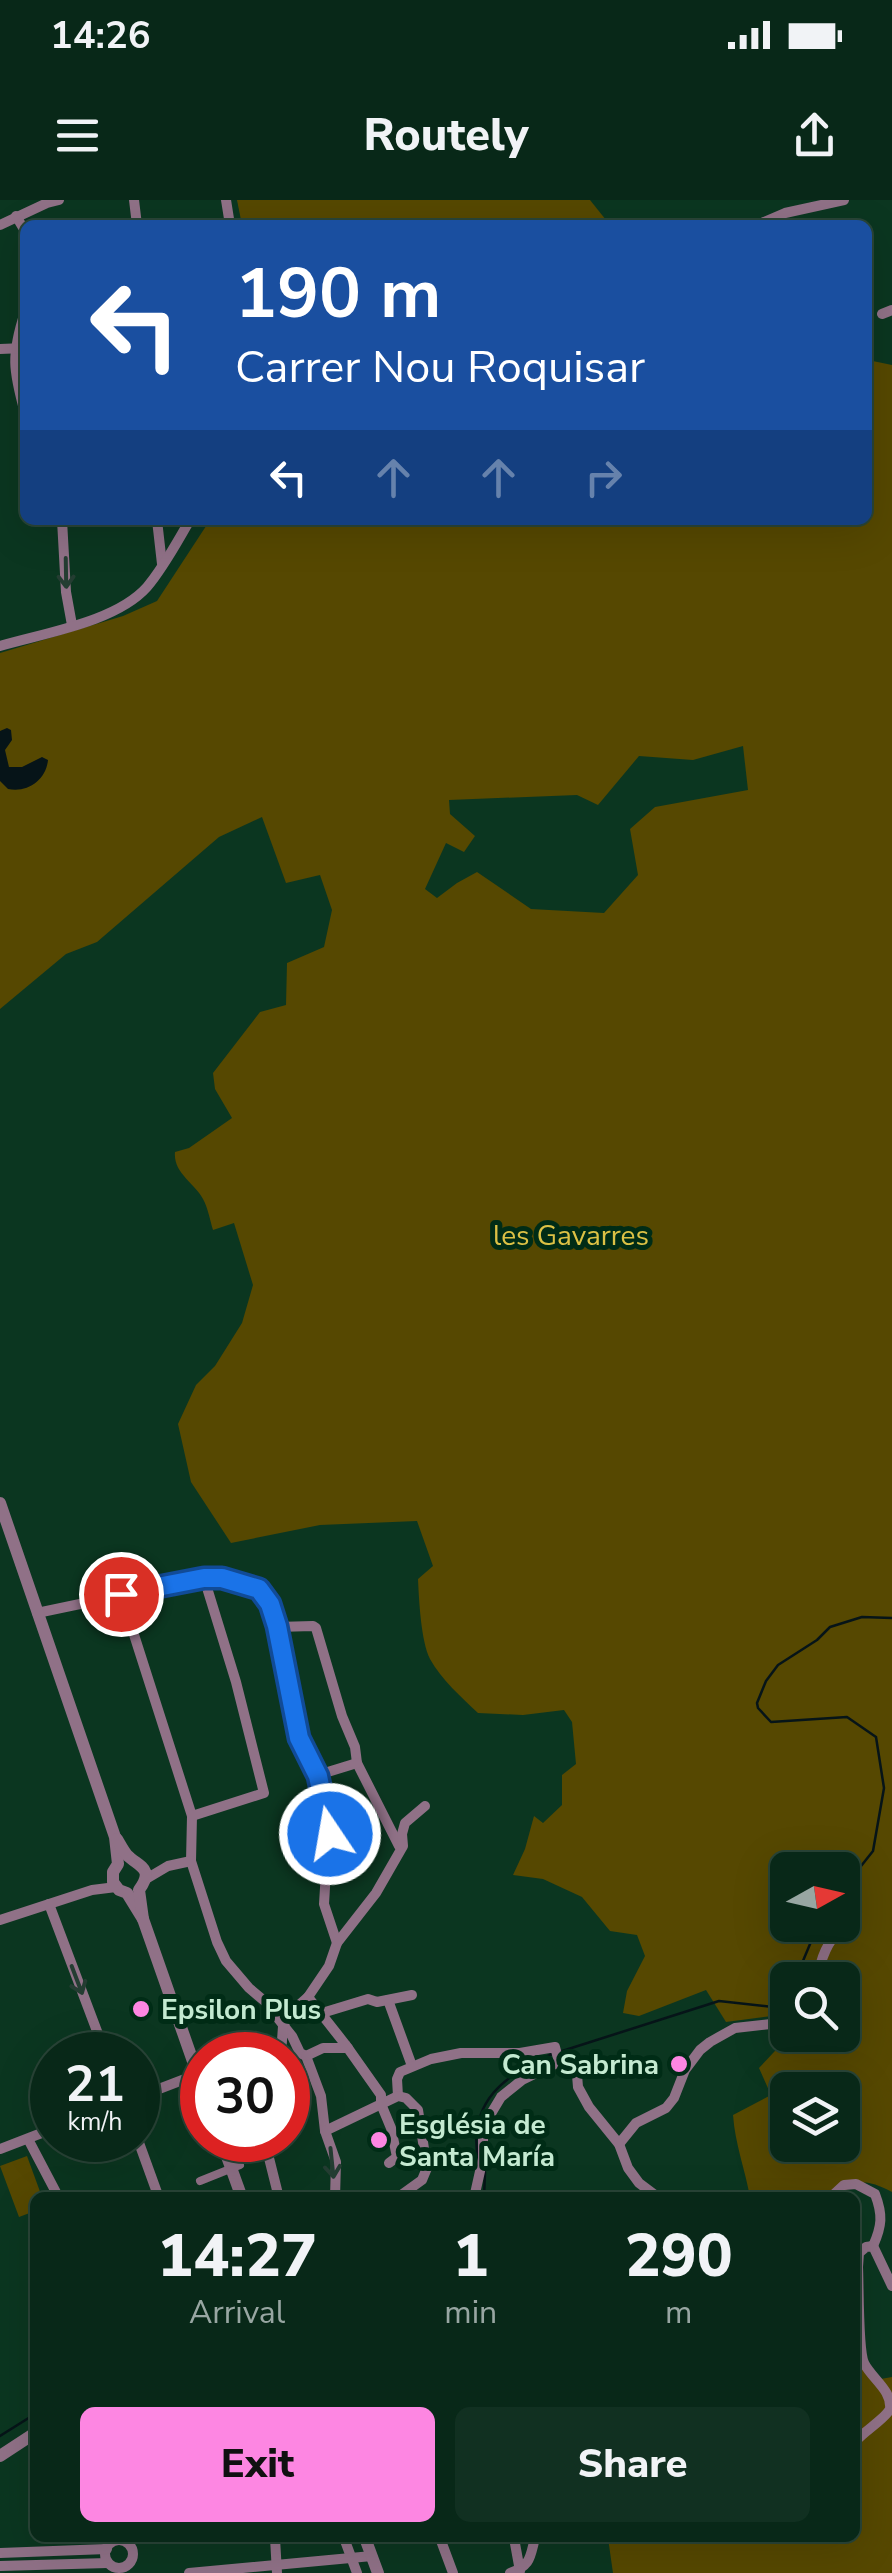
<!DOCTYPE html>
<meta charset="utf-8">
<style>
:root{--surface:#082818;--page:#113021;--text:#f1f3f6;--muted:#98a6a2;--line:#294437;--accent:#fd86e2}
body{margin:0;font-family:"Nunito Sans",sans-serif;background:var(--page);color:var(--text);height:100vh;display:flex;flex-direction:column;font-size:38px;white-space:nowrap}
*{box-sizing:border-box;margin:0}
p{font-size:32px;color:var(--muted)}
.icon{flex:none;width:55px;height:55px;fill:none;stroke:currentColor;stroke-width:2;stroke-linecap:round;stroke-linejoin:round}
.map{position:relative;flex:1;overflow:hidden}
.panel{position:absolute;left:30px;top:1992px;width:830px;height:350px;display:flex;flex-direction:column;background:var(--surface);border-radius:15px;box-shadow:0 10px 40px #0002,0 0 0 2px var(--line)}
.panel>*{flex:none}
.banner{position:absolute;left:20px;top:20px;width:852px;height:305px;border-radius:15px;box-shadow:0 10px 40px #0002,0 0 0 2px var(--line);background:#1a4fa0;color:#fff;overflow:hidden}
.needle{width:65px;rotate:82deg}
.buttons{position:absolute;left:770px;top:1652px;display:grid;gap:20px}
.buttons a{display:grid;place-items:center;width:90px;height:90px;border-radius:15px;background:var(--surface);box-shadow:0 10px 40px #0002,0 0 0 2px var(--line);font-size:50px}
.speed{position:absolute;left:30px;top:1832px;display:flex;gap:20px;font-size:50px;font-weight:700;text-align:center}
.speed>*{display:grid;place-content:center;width:130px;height:130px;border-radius:50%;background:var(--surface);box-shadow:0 10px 40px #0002,0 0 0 2px var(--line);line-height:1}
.speed small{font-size:25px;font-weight:400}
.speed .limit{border:15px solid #d22;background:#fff;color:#111}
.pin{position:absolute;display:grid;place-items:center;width:85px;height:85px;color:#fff;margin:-42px;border:5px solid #fff;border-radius:50%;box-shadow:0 2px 10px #0007}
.me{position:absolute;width:110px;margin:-55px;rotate:348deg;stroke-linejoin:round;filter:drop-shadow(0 0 8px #0008)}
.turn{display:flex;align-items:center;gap:35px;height:210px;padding:0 50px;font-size:45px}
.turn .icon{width:130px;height:130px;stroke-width:2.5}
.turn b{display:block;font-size:70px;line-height:85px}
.lanes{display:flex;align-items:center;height:95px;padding:0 50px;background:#0003;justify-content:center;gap:50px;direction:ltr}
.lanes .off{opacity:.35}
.eta{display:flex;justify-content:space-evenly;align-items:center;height:170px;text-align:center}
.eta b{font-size:60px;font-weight:800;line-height:70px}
.primary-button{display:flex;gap:20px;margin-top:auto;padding:20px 50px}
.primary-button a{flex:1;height:115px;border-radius:15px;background:var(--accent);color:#111;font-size:40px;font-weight:800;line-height:115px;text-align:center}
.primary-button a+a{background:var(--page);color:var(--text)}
.status{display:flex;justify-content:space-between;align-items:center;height:70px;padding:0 50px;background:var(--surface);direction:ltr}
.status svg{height:28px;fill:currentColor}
header{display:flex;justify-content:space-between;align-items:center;height:130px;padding:0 50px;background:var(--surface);font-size:45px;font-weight:800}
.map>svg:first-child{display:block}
.green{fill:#564801;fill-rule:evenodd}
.water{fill:#061418}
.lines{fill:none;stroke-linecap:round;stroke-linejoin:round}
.stream{stroke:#061418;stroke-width:2.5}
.pedestrian{stroke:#907187;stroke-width:8}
.minor{stroke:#907187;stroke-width:10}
.tertiary{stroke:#907187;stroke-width:12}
.oneway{stroke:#243d32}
.route-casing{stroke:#114b97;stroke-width:25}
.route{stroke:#1a73e8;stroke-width:18}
.poi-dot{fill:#fd86e2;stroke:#002c16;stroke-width:4}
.labels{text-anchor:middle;stroke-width:10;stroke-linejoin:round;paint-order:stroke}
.park-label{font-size:28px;fill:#dcc145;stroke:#002c16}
.poi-label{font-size:28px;font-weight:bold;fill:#c4ead1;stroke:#002c16;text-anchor:start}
</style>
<div class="status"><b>14:26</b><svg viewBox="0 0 49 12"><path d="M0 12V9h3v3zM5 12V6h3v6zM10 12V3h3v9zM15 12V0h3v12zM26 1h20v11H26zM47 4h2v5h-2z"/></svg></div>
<header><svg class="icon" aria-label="menu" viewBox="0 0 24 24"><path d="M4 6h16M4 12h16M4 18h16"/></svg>Routely<svg class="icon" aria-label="share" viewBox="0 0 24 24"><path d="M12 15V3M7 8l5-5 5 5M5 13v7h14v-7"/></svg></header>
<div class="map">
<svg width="892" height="2373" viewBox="0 0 892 2373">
<rect width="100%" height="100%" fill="#0b3620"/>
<!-- green -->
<g class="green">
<path d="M237,0h353l20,25h-368z"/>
<path d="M868,160l24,5v1827c-43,-22 -33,1 -68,5 -23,4 -50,0 -74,0 -5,-28 -15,-53 -17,-82l38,-20 -12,-27 31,-33h52v-55h-54l-1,34 -61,8 -20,-32 -67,26 -16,-3 4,-22 18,-35 -8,-21 -27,-4 -28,-34 -39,-18 -30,-4 12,-26 9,-33 9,7 19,-18v-30l14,-11 -4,-42 -8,-12 -41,5 -45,-2c-16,-15 -37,-34 -48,-54 -9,-18 -11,-59 -12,-80l15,-13 -16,-45 -97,4 -89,18 -40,-61 -13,-58 18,-39 19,-19 27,-43 11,-38 -19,-62 -21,7c-3,-10 -5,-22 -10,-31 -8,-16 -30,-26 -28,-47l14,-4 43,-30 -17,-29 -2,-16 47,-61 26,-7 1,-42 37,-16 8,-37 -12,-35 -34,8 -24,-66 -43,20 -122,105 -31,12 -66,55v-356l123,-37 34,-15 53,-81h658zM743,546l5,44 -93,17 -25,22 8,46 -34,38 -73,-4 -54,-37 -20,11 -20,15 -12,-9 21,-46 18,9 11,-16 -25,-22 -1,-14 128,-5 21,10 41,-49 54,4zM788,1670h54v55h-54zM788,1890h54v55h-54z"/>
<path d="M27,1956l15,41 -7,1v13l-16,6 -19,-51z"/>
<path d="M855,2108l2,39 18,33 17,-3v196h-279l-5,-35h247z"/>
</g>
<!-- water -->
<path class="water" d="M7,528l4,2 1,10 -7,10 4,17h13l20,-10 6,3c-2,20 -20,33 -40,29l-8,-8v-50z"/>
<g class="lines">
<!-- stream -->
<g class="stream">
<path d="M842,1690l31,-39 11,-63 -8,-51 -29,-20 -76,5 -13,-14 -1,-5 9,-22 12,-16 39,-25 13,-13 32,-10 30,1"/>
<path d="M795,1780l23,-55"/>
<path d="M559,1852l160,-51 54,6 15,-8"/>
<path d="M478,1959c-10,-57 26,-84 74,-105"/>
<path d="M484,1998l1,-26"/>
<path d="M0,2236l35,-22"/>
</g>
<!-- pedestrian -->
<path class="pedestrian" d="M200,1981l40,-16"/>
<!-- minor -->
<g class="minor">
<path d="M134,0l3,25"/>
<path d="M226,0l4,25"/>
<path d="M16,16l9,15"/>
<path d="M0,25l47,-22 12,-3"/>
<path d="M757,25l28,-12 59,-13"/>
<path d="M25,112c-14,43 -12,58 0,101"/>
<path d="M882,114l10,-4"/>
<path d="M0,149l25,-1"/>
<path d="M62,320l4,72 6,33"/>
<path d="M157,320l5,44"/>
<path d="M0,446c44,-13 116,-24 147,-59 17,-20 30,-45 43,-67"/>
<path d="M121,1394l71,222 -1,45 26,81 9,19 23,27 25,21 2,7 16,20 8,17 6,3 15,40 4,35 11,31 -1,36"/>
<path d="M37,1413l167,-35h18l37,11 11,16 7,22 22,110 19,38 11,47 -5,82 13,39"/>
<path d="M277,1427l36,-1 3,2 26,88 13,31 2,16 42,83"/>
<path d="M318,1575l39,-12"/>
<path d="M192,1616l72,-23 -28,-111 -32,-104"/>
<path d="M146,1679l22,-13 23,-5"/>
<path d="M49,1704l57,151"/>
<path d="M0,1720l92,-30 24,-3"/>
<path d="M818,1780c2,-23 10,-38 25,-55"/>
<path d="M308,1797l37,47 36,51v9l10,24 6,29 -8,6"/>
<path d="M388,1800l24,66"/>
<path d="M322,1813l46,-14 9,3 35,-7"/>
<path d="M281,1855l2,-29 7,-13 18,-16 21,-31 8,-23 39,-50 27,-47 -1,-12 3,-11 20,-17"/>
<path d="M306,1856l17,-8h25"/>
<path d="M398,1896l-1,-17 3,-7 31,-13 30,-6h59l35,-6 4,15"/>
<path d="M138,1897l60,-23"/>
<path d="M325,1931l73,-35 8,2 12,12 9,58 -5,12 -25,18"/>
<path d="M28,1939l31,59"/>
<path d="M138,1940l21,58"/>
<path d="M271,1940l-3,14 11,44"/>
<path d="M619,1944l17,-21 30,-15 8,-10 11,-28 15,-20 10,-8 25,-14 53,-6"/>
<path d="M0,1949l52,-20"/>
<path d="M474,1998l9,-40v-31l18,-30 21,-17 37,-18 12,3 6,10 1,12 11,20 30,37 9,24 11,15 20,15"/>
<path d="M830,1998l14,-13 12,-1 19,10c8,21 7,32 -2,52"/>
<path d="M855,2242c9,-11 30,-23 35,-33 2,-19 -18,-30 -26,-46 -6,-13 -5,-77 -6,-96l1,-14 7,-6 7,-1 19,40"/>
<path d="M275,2338l2,35"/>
<path d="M344,2338l13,35"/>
<path d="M440,2338l13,35"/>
<path d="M514,2338l6,33"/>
<circle cx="119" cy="2354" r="14"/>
<path d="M0,2353l107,-4"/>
<path d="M0,2366l108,-3"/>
<path d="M189,2373l183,-17"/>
<path d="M510,2373c21,-7 20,-16 25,-35"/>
</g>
<!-- tertiary -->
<g class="tertiary">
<path d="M0,1303l115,334 3,27 -5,8v10l6,8 8,3 16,26"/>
<path d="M117,1639c3,5 6,11 10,16 12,12 28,13 12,35l4,29 59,168"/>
<path d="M221,1940l21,58"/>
<path d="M0,2256l35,-23"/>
<path d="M365,2338l13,35"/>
</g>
</g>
<!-- one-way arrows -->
<defs><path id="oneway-shaft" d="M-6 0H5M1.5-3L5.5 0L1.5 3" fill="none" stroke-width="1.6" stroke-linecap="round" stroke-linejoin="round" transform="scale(2.5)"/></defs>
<g class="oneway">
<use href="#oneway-shaft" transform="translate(66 373) rotate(89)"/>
<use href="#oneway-shaft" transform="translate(77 1780) rotate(69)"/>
<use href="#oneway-shaft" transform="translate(332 1963) rotate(84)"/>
</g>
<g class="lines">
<defs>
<path id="route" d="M121,1394l83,-16h18l37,11 11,15 7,22 22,112 19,38 12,58"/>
</defs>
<!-- route casing -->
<use href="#route" class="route-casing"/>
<!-- route -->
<use href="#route" class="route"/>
</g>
<!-- markers -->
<g class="poi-dot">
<circle cx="141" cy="1809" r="10"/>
<circle cx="679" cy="1864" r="10"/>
<circle cx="379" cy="1940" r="10"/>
</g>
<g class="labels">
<!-- park labels -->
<g class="park-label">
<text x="571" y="1045">les Gavarres</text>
</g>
<!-- poi labels -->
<g class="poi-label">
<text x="161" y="1819">Epsilon Plus</text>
<text x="659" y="1874" text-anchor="end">Can Sabrina</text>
<text x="399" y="1934">Església de<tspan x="399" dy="32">Santa María</tspan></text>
</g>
</g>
</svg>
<div class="buttons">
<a><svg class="needle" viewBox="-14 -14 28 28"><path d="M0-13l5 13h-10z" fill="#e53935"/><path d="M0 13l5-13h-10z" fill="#98a6a2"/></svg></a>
<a><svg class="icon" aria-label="search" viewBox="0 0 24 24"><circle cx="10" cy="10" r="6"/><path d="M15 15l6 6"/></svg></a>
<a><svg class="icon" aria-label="layers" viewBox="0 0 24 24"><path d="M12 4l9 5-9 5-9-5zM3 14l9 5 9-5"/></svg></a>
</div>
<div class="speed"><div>21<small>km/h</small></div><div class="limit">30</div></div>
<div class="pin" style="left:121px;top:1394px;background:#d93025"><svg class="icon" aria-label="arrive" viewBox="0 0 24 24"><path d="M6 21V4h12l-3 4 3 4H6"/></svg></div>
<svg class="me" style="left:330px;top:1634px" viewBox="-20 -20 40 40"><circle r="17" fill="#1a73e8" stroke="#fff" stroke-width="3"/><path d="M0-11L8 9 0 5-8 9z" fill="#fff"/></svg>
<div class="banner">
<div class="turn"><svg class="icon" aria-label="left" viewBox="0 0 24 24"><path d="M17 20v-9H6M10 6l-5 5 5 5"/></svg><div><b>190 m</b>Carrer Nou Roquisar</div></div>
<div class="lanes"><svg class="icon" aria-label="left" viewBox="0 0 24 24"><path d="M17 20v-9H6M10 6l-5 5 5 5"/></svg><svg class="icon off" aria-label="ahead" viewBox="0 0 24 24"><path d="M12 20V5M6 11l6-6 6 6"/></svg><svg class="icon off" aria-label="ahead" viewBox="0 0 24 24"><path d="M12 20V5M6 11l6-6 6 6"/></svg><svg class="icon off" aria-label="right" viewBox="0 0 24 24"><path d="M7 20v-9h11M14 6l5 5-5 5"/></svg></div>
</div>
<section class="panel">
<div class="eta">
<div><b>14:27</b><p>Arrival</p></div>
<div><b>1</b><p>min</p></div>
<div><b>290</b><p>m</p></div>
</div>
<div class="primary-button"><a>Exit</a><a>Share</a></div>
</section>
</div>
